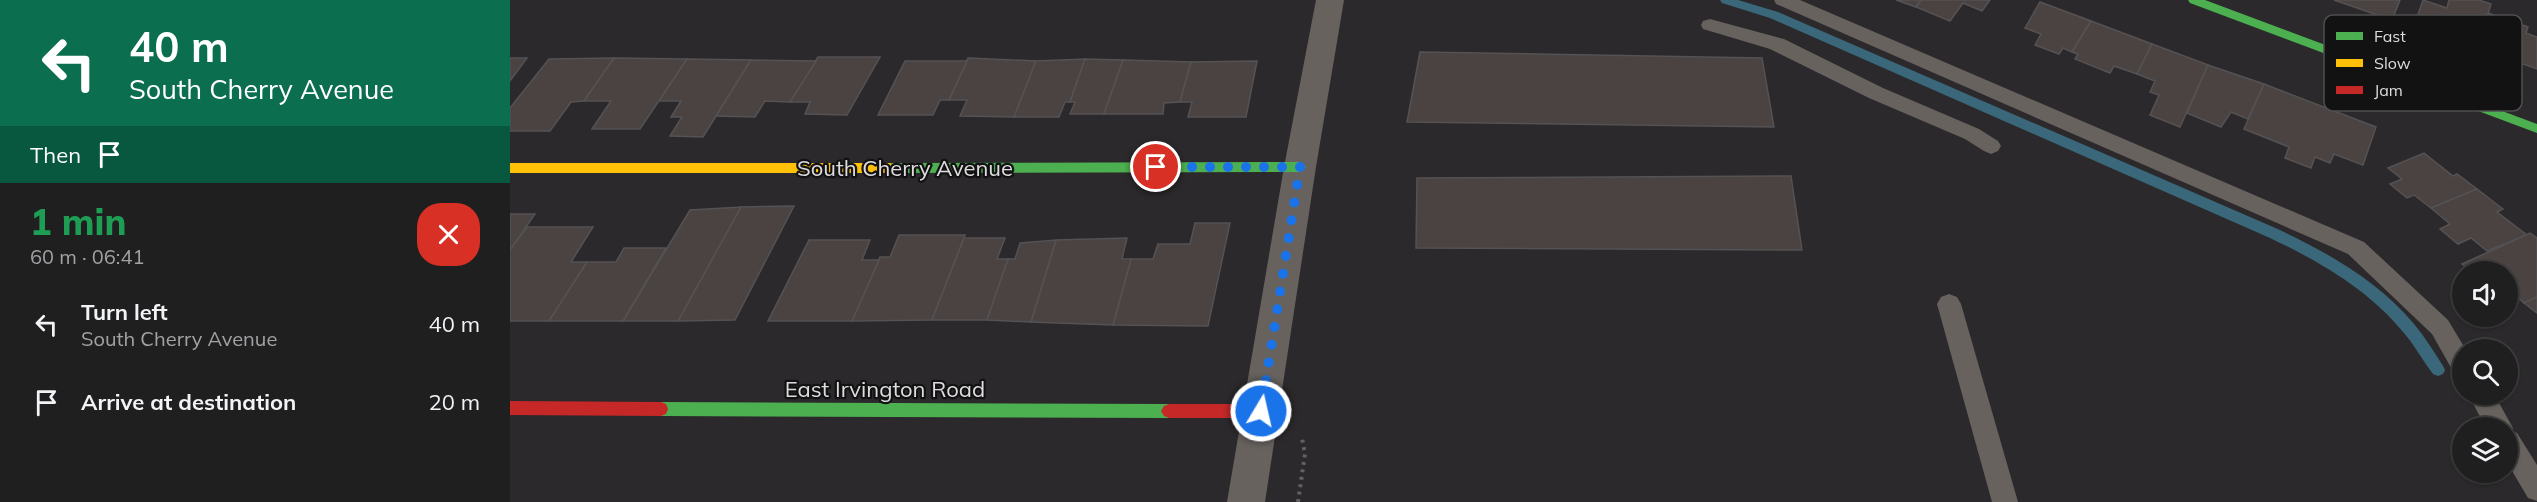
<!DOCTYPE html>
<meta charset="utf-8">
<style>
:root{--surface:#201f20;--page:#282729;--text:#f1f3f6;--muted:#a2a2a5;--line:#3d3d3e}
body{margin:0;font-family:Mulish,sans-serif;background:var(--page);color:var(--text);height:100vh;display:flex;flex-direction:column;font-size:22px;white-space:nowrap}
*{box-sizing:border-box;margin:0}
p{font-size:20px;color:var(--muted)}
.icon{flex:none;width:33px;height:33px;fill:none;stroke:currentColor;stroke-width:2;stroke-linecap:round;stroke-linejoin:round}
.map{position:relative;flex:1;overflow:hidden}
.side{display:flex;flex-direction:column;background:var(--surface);width:510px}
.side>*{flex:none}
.guide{background:#0b6e4f;color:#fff;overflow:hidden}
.fabs{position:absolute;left:1942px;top:261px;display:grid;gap:12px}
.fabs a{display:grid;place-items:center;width:66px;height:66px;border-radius:50%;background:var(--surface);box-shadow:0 2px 4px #0004,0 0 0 2px var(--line);font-size:30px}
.pin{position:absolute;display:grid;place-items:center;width:51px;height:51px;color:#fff;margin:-26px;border:3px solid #fff;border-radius:50%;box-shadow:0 2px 6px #0007}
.me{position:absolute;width:66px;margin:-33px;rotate:9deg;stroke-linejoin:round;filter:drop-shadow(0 0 4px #0008)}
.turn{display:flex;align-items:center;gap:21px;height:126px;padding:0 30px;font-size:27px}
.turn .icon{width:78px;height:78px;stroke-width:2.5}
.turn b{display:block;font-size:42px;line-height:51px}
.then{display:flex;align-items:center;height:57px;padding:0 30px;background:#0003;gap:12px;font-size:22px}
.round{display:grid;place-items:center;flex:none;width:63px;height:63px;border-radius:24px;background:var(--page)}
.head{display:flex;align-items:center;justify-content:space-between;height:102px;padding:0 30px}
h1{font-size:36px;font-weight:800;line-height:45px;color:#1e9e55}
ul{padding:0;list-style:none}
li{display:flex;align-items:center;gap:18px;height:78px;padding:0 30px}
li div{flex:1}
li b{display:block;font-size:22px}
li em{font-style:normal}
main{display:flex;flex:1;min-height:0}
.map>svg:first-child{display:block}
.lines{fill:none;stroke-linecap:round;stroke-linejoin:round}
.stream{fill:#3a687a;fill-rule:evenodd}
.building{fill:#4a4342;stroke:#545254;stroke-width:1.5}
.path{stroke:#63605f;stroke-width:4;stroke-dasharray:3 4.5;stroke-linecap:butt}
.lane{fill:#67625e;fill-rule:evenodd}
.street{fill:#67625e;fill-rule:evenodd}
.fast{fill:#4caf50;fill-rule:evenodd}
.slow{fill:#ffc107;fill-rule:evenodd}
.jam{fill:#c62828;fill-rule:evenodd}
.route{stroke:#1a73e8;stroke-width:10;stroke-dasharray:0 18}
.labels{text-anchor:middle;stroke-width:4.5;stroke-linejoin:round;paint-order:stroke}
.street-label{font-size:22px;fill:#dedcdf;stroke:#131213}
.key{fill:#131213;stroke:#504f50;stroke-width:1.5}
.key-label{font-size:16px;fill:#dedcdf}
</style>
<main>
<section class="side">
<div class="guide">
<div class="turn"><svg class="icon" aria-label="left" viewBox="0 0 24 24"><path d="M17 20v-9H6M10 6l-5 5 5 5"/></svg><div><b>40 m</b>South Cherry Avenue</div></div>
<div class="then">Then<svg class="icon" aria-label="arrive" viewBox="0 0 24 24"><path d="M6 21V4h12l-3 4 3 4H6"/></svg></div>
</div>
<div class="head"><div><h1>1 min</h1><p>60 m · 06:41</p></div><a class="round" style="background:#d93025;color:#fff"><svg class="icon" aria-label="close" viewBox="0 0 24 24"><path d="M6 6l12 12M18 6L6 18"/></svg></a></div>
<ul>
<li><svg class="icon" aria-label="left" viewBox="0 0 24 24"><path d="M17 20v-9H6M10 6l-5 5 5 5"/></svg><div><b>Turn left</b><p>South Cherry Avenue</p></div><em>40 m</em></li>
<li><svg class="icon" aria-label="arrive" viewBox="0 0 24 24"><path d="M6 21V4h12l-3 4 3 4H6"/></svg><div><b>Arrive at destination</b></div><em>20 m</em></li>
</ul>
</section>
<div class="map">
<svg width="2027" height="502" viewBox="0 0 2027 502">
<rect width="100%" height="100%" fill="#2b292b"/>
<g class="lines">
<!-- stream -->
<path class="stream" d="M1210,0h18l40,12 502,218c50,24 98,51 134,94 11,13 20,28 29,42l2,4 -2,4 -5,2 -5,-2c-10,-13 -18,-28 -29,-41 -36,-44 -84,-71 -134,-95l-500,-220 -48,-15z"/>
</g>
<!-- building -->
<g class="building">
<path d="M1386,0h25l-5,7z"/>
<path d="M1411,0h69l-8,11 -19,-8 -13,18 -34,-14z"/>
<path d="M1824,0h66l-8,20z"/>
<path d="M1913,0l24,8 2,-8h30l12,4 -13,44 -64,-22z"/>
<path d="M1530,2l51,19 -19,31 -9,-4 -4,6 -24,-9 6,-11 -16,-6z"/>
<path d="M1978,13l40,14 -2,6 11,4v32l-59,-21z"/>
<path d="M1581,21l61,23 -15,30 -23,-8 -4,7 -35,-14 3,-5 -6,-2z"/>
<path d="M1642,44l56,21 -28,62 -30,-12 9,-20 -9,-3 5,-11 -18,-7z"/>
<path d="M910,52l342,6 12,69 -367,-5z"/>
<path d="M308,57h62l-33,58 -42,-1 5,-12h-20z"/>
<path d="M0,58h17l-17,23z"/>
<path d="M104,58l-30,43 -13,1 -21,29h-40v-23l39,-49z"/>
<path d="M104,58l73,1 -47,70h-48l19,-28h-27z"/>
<path d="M458,58l68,3 -22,56 -54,-1 7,-16h-18z"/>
<path d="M177,59l64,1 -48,77 -33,-1 12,-19h-11l10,-16h-22z"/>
<path d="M575,59l-15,43h-5l-6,15h-45l22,-56z"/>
<path d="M575,59l38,1 -19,54h-34l5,-12h-5z"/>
<path d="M241,60l65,1 -26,41 -25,-1 -10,16 -39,-1z"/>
<path d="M613,60l68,2 -11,40 -16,1 -1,11h-59z"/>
<path d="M395,61h62l-18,39h-9l-7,15h-55z"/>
<path d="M747,61l-11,56h-58l4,-15h-12l11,-40z"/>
<path d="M1698,65l56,19 -16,35 -17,-7 -10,15 -34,-14z"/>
<path d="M1754,84l112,43 -13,38 -29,-11 -4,9 -15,-6 -4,11 -26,-10 4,-11 -45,-18z"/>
<path d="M1914,153l29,23 4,-2 20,15 -46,19 -17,-13 -7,3 -17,-14 12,-5 -14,-11z"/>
<path d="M1281,176l11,74 -386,-2 1,-70z"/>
<path d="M1967,189l26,20 -6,3 30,23 -40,16 -16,-13 -13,6 -18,-15 10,-5 -19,-16z"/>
<path d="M284,206l-59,114 -57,1 63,-114z"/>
<path d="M231,207l-63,114h-55l67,-111z"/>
<path d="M0,214h25l-25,36z"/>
<path d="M685,223h35l-22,103 -95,-1 18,-66h22l5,-15h32z"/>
<path d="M17,227h66l-22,35h16l-38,59h-39v-71z"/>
<path d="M2020,233l7,5v59l-13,6 -16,-14v-17h-37l-9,-8z"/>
<path d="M389,235h66l-33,85 -80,1 28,-64h10z"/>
<path d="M454,238h41l-8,21h11l-21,61h-55z"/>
<path d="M617,238l-5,21h9l-18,66 -82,-3 25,-82z"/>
<path d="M299,240h61l-8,20h17l-27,61h-84z"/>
<path d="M546,240l-25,82 -44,-2 21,-61h7l5,-16z"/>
<path d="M114,248h42l-43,73h-74l38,-59h29z"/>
<path d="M2027,297v16l-13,-10z"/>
</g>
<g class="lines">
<!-- path -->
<path class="path" d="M788,502l7,-48 -3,-16"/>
<!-- lane -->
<g class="lane">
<path d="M1264,0h26l564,242 84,78 18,30h-3v26l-9,-3 -22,-39 -84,-80 -572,-250z"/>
<path d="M1200,19l74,20 99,49 96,41 19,12 3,5 -3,5 -7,3 -7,-3 -19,-12 -96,-41 -99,-49 -67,-20 -2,-4 2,-4z"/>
<path d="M1439,294l8,3 4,7 57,198h-26l-55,-198 4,-7z"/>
<path d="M1958,394h26l19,34 -2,3 6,2 20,32v36l-9,-3 -20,-34v-36h-22z"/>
</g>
<!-- street -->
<path class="street" d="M806,0h28l-28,167 -51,335h-38l57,-335z"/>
<!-- fast -->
<g class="fast">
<path d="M1678,0h17l332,124v9l-347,-130z"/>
<path d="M790,162l6,5 -6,5 -410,1 -6,-5 6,-5z"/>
<path d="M151,402l508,2 5,2 3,5 -3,5 -5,2 -508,-2 -5,-2 -2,-5 2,-5z"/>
</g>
<!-- slow -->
<path class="slow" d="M0,163h380l6,5 -6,5h-380z"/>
<!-- jam -->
<g class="jam">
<path d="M0,401l151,1 5,2 2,5 -2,5 -5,2 -151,-1z"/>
<path d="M659,404h92l5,2 3,5 -3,5 -5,2h-92l-5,-2 -3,-5 3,-5z"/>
</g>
</g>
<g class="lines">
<!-- route -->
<path class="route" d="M646,167h144l-39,244"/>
</g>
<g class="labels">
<!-- street labels -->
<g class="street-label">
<text x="395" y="176">South Cherry Avenue</text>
<text x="375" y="397">East Irvington Road</text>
</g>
</g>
<!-- legend -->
<rect x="1814" y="15" width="198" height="96" rx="9" class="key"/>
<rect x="1826" y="32" width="27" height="8" fill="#4caf50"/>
<rect x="1826" y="59" width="27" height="8" fill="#ffc107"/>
<rect x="1826" y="86" width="27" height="8" fill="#c62828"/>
<g class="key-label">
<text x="1864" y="42">Fast</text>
<text x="1864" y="69">Slow</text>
<text x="1864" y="96">Jam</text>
</g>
</svg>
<div class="fabs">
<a><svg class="icon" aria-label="sound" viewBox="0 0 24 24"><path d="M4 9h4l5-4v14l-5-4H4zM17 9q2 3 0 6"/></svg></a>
<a><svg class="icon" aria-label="search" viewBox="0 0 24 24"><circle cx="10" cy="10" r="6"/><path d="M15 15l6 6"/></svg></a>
<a><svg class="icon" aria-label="layers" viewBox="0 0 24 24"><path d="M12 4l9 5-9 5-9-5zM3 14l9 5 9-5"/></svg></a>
</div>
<div class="pin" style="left:646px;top:167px;background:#d93025"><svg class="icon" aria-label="arrive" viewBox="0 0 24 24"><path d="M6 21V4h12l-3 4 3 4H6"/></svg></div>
<svg class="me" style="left:751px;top:411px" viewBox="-20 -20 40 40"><circle r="17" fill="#1a73e8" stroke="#fff" stroke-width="3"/><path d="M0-11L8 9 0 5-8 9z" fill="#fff"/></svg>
</div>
</main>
